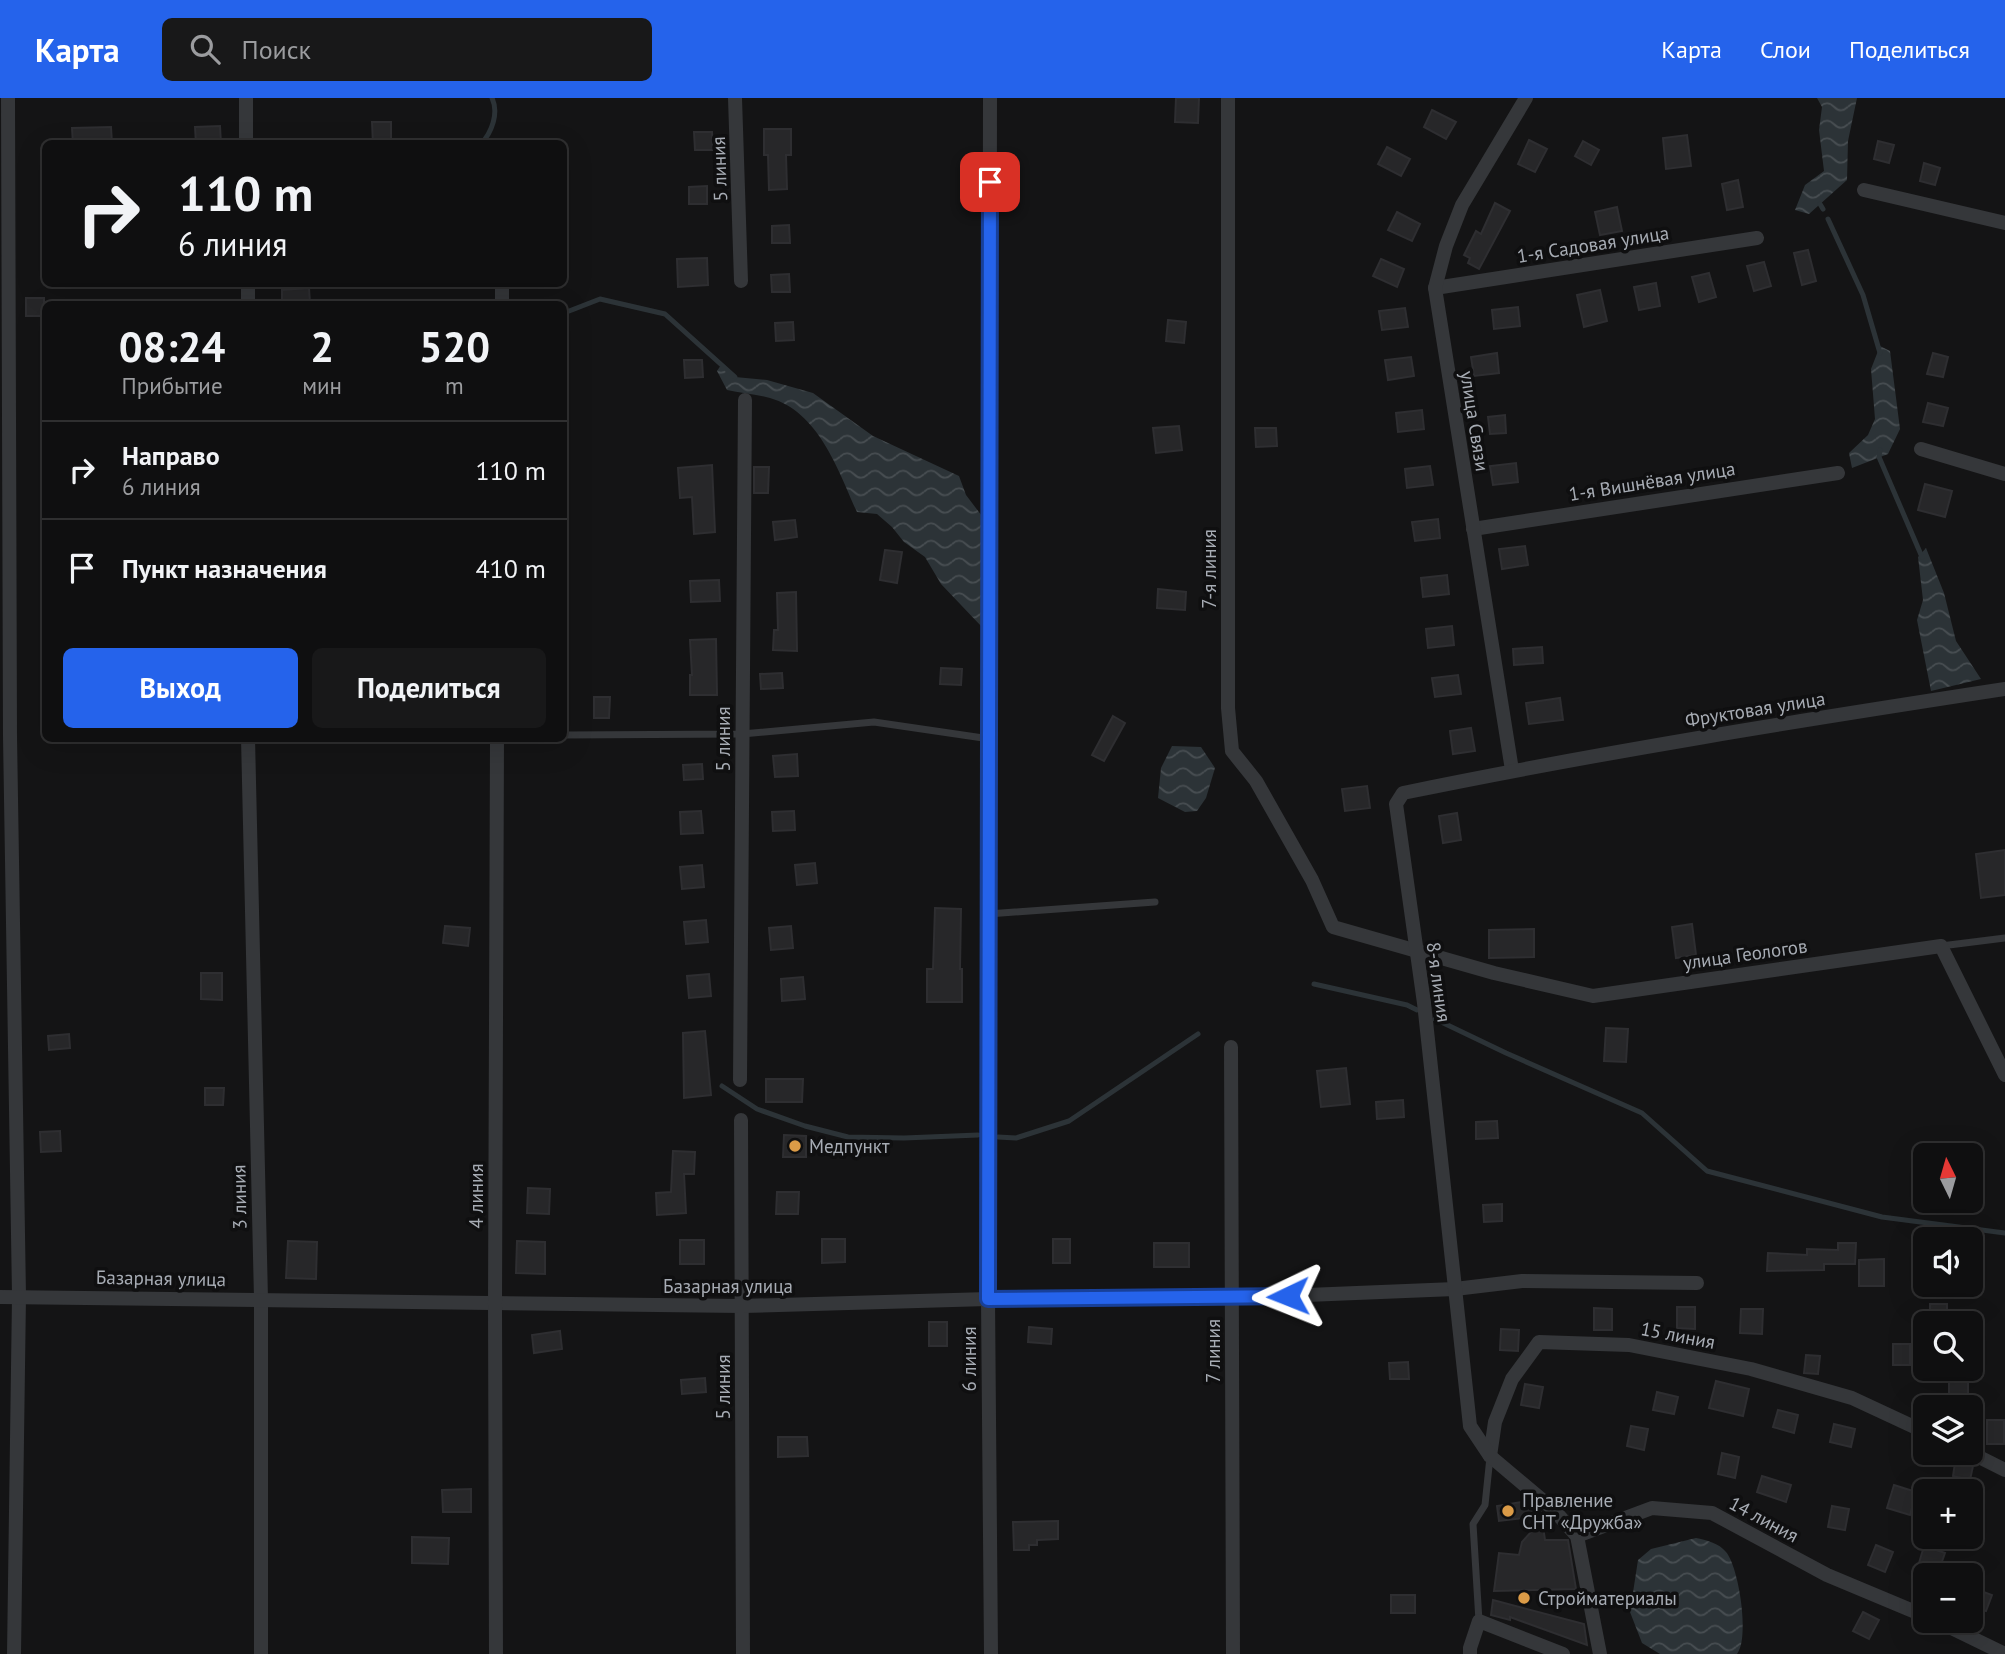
<!DOCTYPE html>
<html lang="ru">
<meta charset="utf-8">
<style>
:root{--surface:#0f0f10;--page:#181819;--text:#f1f3f6;--muted:#9b9c9f;--line:#2f2f30;--accent:#2563eb}
body{margin:0;font-family:"PT Sans",sans-serif;background:var(--page);color:var(--text);height:100vh;display:flex;flex-direction:column;font-size:26px;white-space:nowrap}
*{box-sizing:border-box;margin:0}
p{font-size:23px;color:var(--muted)}
.icon{flex:none;width:38px;height:38px;fill:none;stroke:currentColor;stroke-width:2;stroke-linecap:round;stroke-linejoin:round}
.map{position:relative;flex:1;overflow:hidden}
.drawer{position:absolute;left:42px;top:203px;width:525px;height:441px;display:flex;flex-direction:column;background:var(--surface);border-radius:10px;box-shadow:0 7px 28px #0002,0 0 0 2px var(--line)}
.drawer>*{flex:none}
.banner{position:absolute;left:42px;top:42px;width:525px;height:147px;border-radius:10px;box-shadow:0 7px 28px #0002,0 0 0 2px var(--line);background:#0f0f10;color:var(--text);overflow:hidden}
.needle{width:46px;rotate:355deg}
.controls{position:absolute;left:1913px;top:1045px;display:grid;gap:14px}
.controls a{display:grid;place-items:center;width:70px;height:70px;border-radius:10px;background:var(--surface);box-shadow:0 7px 28px #0002,0 0 0 2px var(--line);font-size:35px}
.pin{position:absolute;display:grid;place-items:center;width:60px;height:60px;color:#fff;margin:-30px;border-radius:14px;box-shadow:0 4px 10px #0006}
.me{position:absolute;width:77px;margin:-38px;rotate:268deg;stroke-linejoin:round;filter:drop-shadow(0 0 5px #0008)}
.turn{display:flex;align-items:center;gap:24px;height:147px;padding:0 21px;font-size:32px}
.turn .icon{width:91px;height:91px;stroke-width:2.5}
.turn b{display:block;font-size:49px;line-height:60px}
.eta{display:flex;justify-content:space-evenly;align-items:center;height:119px;text-align:center}
.eta b{font-size:42px;font-weight:700;line-height:49px}
.cta{display:flex;gap:14px;margin-top:auto;padding:14px 21px}
.cta a{flex:1;height:80px;border-radius:10px;background:var(--accent);color:#fff;font-size:28px;font-weight:700;line-height:80px;text-align:center}
.cta a+a{background:var(--page);color:var(--text)}
ul{padding:0;list-style:none}
li{display:flex;align-items:center;gap:21px;height:98px;padding:0 21px;border-top:2px solid var(--line)}
li div{flex:1}
li b{display:block;font-size:26px}
li em{font-style:normal}
header{display:flex;align-items:center;gap:42px;box-sizing:border-box;height:98px;padding:0 35px;background:var(--accent);color:#fff}
header strong{font-size:33px}
nav{display:flex;gap:38px;margin-inline-start:auto;font-size:24px}
.search{width:490px;height:63px;background:var(--page);display:flex;align-items:center;gap:18px;box-sizing:border-box;padding:0 24px;border-radius:10px;color:var(--muted);font-size:26px}
.map>svg:first-child{display:block}
.water{fill:url(#water-waves)}
.lines{fill:none;stroke-linecap:round;stroke-linejoin:round}
.stream{stroke:#2c3337;stroke-width:5}
.building{fill:#272729;stroke:#2e2e31;stroke-width:2}
.lane{stroke:#35373a;stroke-width:7}
.street{stroke:#35373a;stroke-width:14}
.route-casing{stroke:#184099;stroke-width:18}
.route{stroke:#2563eb;stroke-width:12}
.poi-dot{fill:#db9b47;stroke:#0f0f10;stroke-width:2.5}
.labels{text-anchor:middle;stroke-width:7;stroke-linejoin:round;paint-order:stroke}
.street-label{font-size:19px;fill:#a7acb4;stroke:#0f0f10}
.poi-label{font-size:19px;fill:#a7acb4;stroke:#0f0f10;text-anchor:start}
</style>
<header>
<strong>Карта</strong>
<div class="search"><svg class="icon" aria-label="search" viewBox="0 0 24 24"><circle cx="10" cy="10" r="6"/><path d="M15 15l6 6"/></svg>Поиск</div>
<nav><a>Карта</a><a>Слои</a><a>Поделиться</a></nav>
</header>
<div class="map">
<svg width="2005" height="1556" viewBox="0 0 2005 1556">
<defs>
<pattern id="water-waves" width="16" height="10" patternUnits="userSpaceOnUse" patternTransform="scale(1.75)"><rect width="16" height="10" fill="#2c3337"/><path d="M0 5q4-4 8 0t8 0" fill="none" stroke="#484e52"/></pattern>
</defs>
<rect width="100%" height="100%" fill="#141415"/>
<!-- water -->
<g class="water">
<path d="M1817,0h40l-9,43 -1,39 -38,34 -14,-4 10,-25 19,-14 -5,-41 3,-23z"/>
<path d="M1880,248l10,5 10,78 -12,25 -36,14 -3,-15 19,-18 7,-16 -4,-50z"/>
<path d="M721,267l14,12 32,3 46,13 60,43 86,40 7,19 22,29v88l-7,14 -40,-42 -16,-27 -21,-15 -12,-15 -15,-13 -20,-2c-19,-42 -38,-100 -87,-114 -14,-4 -29,-5 -43,-8l-10,-19z"/>
<path d="M1926,450l18,45 12,48 25,38 -50,12 -14,-71 6,-20 -5,-43z"/>
<path d="M1172,648l29,1 14,21 -9,30 -9,13 -12,1 -27,-14 3,-30z"/>
<path d="M1696,1440c10,2 23,5 30,14 13,15 24,87 11,102h-77l-18,-11 -12,-31 8,-52 13,-11z"/>
</g>
<g class="lines">
<!-- stream -->
<g class="stream">
<path d="M481,46c11,-12 18,-31 11,-46"/>
<path d="M1820,106l3,5"/>
<path d="M1828,121l35,76 17,58"/>
<path d="M564,215l36,-14 65,15 70,63"/>
<path d="M1880,352l-1,7 43,100"/>
<path d="M1314,886l93,21 10,5"/>
<path d="M1435,921l71,34 136,60 65,58 175,46 123,16"/>
<path d="M722,988l35,23 48,17 43,11 56,1 74,-3"/>
<path d="M998,1039l18,1 53,-17 129,-87"/>
</g>
</g>
<!-- building -->
<g class="building">
<path d="M1176,0h23l-1,25 -23,-1z"/>
<path d="M1432,12l24,12 -10,17 -22,-12z"/>
<path d="M372,24h19v22h-18z"/>
<path d="M220,28l1,18h-25l-1,-17z"/>
<path d="M111,29l1,17h-39l-1,-16z"/>
<path d="M764,31h27v26h-5l1,34 -18,1 -1,-35h-4z"/>
<path d="M694,34h18l1,18h-18z"/>
<path d="M1687,37l4,31 -25,3 -3,-31z"/>
<path d="M1529,42l18,9 -12,23 -17,-8z"/>
<path d="M1583,43l16,9 -8,15 -16,-9z"/>
<path d="M1878,43l16,4 -5,18 -15,-4z"/>
<path d="M1387,49l23,12 -9,17 -23,-12z"/>
<path d="M1924,65l16,5 -5,17 -15,-4z"/>
<path d="M1738,82l5,27 -16,3 -5,-26z"/>
<path d="M707,88v18h-18v-17z"/>
<path d="M1495,105l15,8 -31,58 -11,-6 2,-5 -6,-3 12,-24 5,3z"/>
<path d="M1617,109l5,24 -22,4 -5,-23z"/>
<path d="M1397,114l23,12 -8,17 -24,-11z"/>
<path d="M789,127l1,18h-18v-17z"/>
<path d="M1808,152l8,31 -14,4 -8,-32z"/>
<path d="M707,160l1,27 -30,2 -1,-28z"/>
<path d="M1381,161l23,10 -7,18 -24,-11z"/>
<path d="M1764,164l7,24 -17,5 -7,-25z"/>
<path d="M1709,175l7,24 -17,5 -7,-25z"/>
<path d="M789,176l1,18h-18l-1,-17z"/>
<path d="M1656,185l4,23 -21,4 -5,-23z"/>
<path d="M309,190l1,16h-28v-14z"/>
<path d="M1600,192l7,31 -23,6 -7,-32z"/>
<rect x="26" y="200" width="18" height="18"/>
<path d="M1518,209l2,19 -26,3 -2,-19z"/>
<path d="M1405,210l3,19 -26,3 -3,-19z"/>
<path d="M1168,222l18,2 -2,21 -18,-2z"/>
<path d="M793,224l1,18 -18,1 -1,-18z"/>
<path d="M1497,255l2,20 -25,3 -3,-19z"/>
<path d="M1933,255l15,4 -5,20 -16,-3z"/>
<path d="M1411,259l3,19 -26,4 -3,-20z"/>
<path d="M684,262h18l1,17 -18,1z"/>
<path d="M1928,305l20,5 -5,18 -20,-4z"/>
<path d="M1422,312l2,19 -26,3 -2,-19z"/>
<path d="M1505,317l1,18 -16,1 -2,-17z"/>
<path d="M1179,328l3,24 -26,3 -3,-25z"/>
<path d="M1255,330h21l1,18 -21,1z"/>
<path d="M1516,365l2,19 -25,3 -3,-19z"/>
<path d="M712,367l3,67 -21,2 -2,-37 -12,1 -2,-30z"/>
<path d="M1430,368l3,19 -26,3 -2,-19z"/>
<path d="M754,369h15l-1,26h-14z"/>
<path d="M1925,386l27,7 -7,26 -27,-7z"/>
<path d="M1438,421l2,19 -25,3 -3,-19z"/>
<path d="M795,422l2,17 -22,3 -2,-18z"/>
<path d="M1525,448l3,19 -26,4 -3,-20z"/>
<path d="M885,452l17,2 -5,31 -17,-3z"/>
<path d="M1447,477l2,19 -26,3 -2,-19z"/>
<path d="M719,482l1,21 -29,1 -1,-21z"/>
<path d="M1158,491l28,3 -1,18 -28,-2z"/>
<path d="M796,494l1,59 -24,-1 1,-20h4l-1,-37z"/>
<path d="M1452,528l2,19 -26,3 -2,-19z"/>
<path d="M716,541l1,56h-27v-20h2l-2,-35z"/>
<path d="M1542,549l1,16 -29,2 -1,-16z"/>
<path d="M941,570l21,1 -1,16 -21,-1z"/>
<path d="M782,575l1,15 -22,1 -1,-15z"/>
<path d="M1458,577l3,19 -26,3 -3,-19z"/>
<path d="M594,599h16l-1,21h-15z"/>
<path d="M1560,600l3,22 -34,4 -3,-21z"/>
<path d="M1113,618l12,7 -21,38 -12,-6z"/>
<path d="M1471,630l4,23 -22,3 -3,-23z"/>
<path d="M797,656l1,22 -23,1 -2,-21z"/>
<path d="M702,666l1,15 -19,1 -1,-15z"/>
<path d="M1367,688l3,22 -25,3 -3,-22z"/>
<path d="M701,713l2,22 -22,1 -1,-22z"/>
<path d="M794,713l1,19 -22,1 -1,-19z"/>
<path d="M1457,715l4,27 -18,3 -4,-27z"/>
<path d="M2005,752v45l-24,3 -5,-44z"/>
<path d="M815,765l2,20 -20,2 -2,-20z"/>
<path d="M702,767l2,22 -22,2 -2,-22z"/>
<path d="M935,810l26,1 -1,60h2v33h-35v-33h6z"/>
<path d="M706,822l2,22 -22,2 -2,-22z"/>
<path d="M1692,826l4,31 -20,3 -4,-31z"/>
<path d="M445,828l25,2 -2,18 -25,-3z"/>
<path d="M791,828l2,22 -22,2 -2,-22z"/>
<path d="M1534,831v28l-45,1v-28z"/>
<path d="M201,875h21v27l-21,-1z"/>
<path d="M709,876l2,22 -22,2 -2,-22z"/>
<path d="M803,879l2,22 -23,2 -1,-22z"/>
<path d="M1606,930l22,1 -2,33 -22,-1z"/>
<path d="M705,933l6,64 -27,3 -1,-65z"/>
<path d="M69,936l1,14 -21,2 -1,-14z"/>
<path d="M1346,970l4,36 -29,3 -4,-36z"/>
<path d="M766,981h37l-1,23h-36z"/>
<path d="M205,990h19l-1,17h-18z"/>
<path d="M1403,1002l1,17 -27,2 -1,-17z"/>
<path d="M1497,1023l1,17 -22,1v-17z"/>
<path d="M60,1033l1,20 -20,1 -1,-20z"/>
<path d="M784,1037l22,1v21h-23z"/>
<path d="M673,1053l22,1 -1,22h-10l2,39 -29,2 -1,-22 15,-1z"/>
<path d="M528,1090l22,1 -1,25 -22,-1z"/>
<path d="M777,1094h22l-1,22h-22z"/>
<path d="M1502,1106v17l-18,1 -1,-17z"/>
<path d="M822,1141h23v23l-23,1z"/>
<rect x="1053" y="1141" width="17" height="24"/>
<rect x="680" y="1142" width="24" height="24"/>
<path d="M288,1143l29,1 -1,37 -30,-1z"/>
<path d="M517,1143l28,1v32l-29,-1z"/>
<rect x="1154" y="1145" width="35" height="24"/>
<path d="M1838,1145h18l-1,21h-31v6l-57,1 1,-18 39,2v-6l31,1z"/>
<path d="M1884,1161v27h-25v-26z"/>
<rect x="1930" y="1206" width="17" height="19"/>
<path d="M1677,1209h18v22l-18,-1z"/>
<path d="M1594,1210l18,1v21h-18z"/>
<path d="M1741,1211h22l-1,25 -22,-1z"/>
<rect x="929" y="1224" width="18" height="24"/>
<path d="M1029,1229l23,2 -1,15 -23,-2z"/>
<path d="M1501,1231l18,1 -1,21 -18,-1z"/>
<path d="M560,1233l2,18 -28,4 -2,-18z"/>
<rect x="1893" y="1246" width="17" height="21"/>
<path d="M1806,1257l14,1 -2,18 -14,-1z"/>
<path d="M1408,1264l1,17h-19l-1,-16z"/>
<rect x="1949" y="1270" width="19" height="28"/>
<path d="M705,1280l1,14 -24,2 -1,-14z"/>
<path d="M1716,1283l33,8 -6,27 -34,-8z"/>
<path d="M1525,1286l18,3 -4,21 -18,-3z"/>
<path d="M1657,1294l21,5 -4,17 -21,-4z"/>
<path d="M1778,1312l20,5 -4,18 -21,-6z"/>
<rect x="1987" y="1322" width="17" height="24"/>
<path d="M1834,1326l21,5 -4,18 -21,-5z"/>
<path d="M1631,1328l17,3 -4,21 -17,-4z"/>
<path d="M778,1339h29l1,19 -30,1z"/>
<path d="M1722,1355l17,4 -4,21 -17,-4z"/>
<path d="M1955,1365l18,3 -3,14 -17,-4z"/>
<path d="M1762,1378l29,9 -5,17 -29,-10z"/>
<path d="M1894,1387l22,7 -6,23 -23,-7z"/>
<path d="M471,1391v23h-28l-1,-22z"/>
<path d="M1528,1403l13,11 1,4 -43,5 -2,-15z"/>
<path d="M1832,1408l17,3 -4,21 -17,-3z"/>
<path d="M1542,1422l3,20h23l8,49 -82,2 5,-38 20,2 3,-13z"/>
<path d="M1058,1423v18l-21,1v5h-8v5h-15l-1,-28z"/>
<path d="M412,1439l37,1 -1,26 -36,-1z"/>
<path d="M1876,1447l17,7 -8,20 -17,-7z"/>
<path d="M1924,1448l21,7 -6,17 -20,-7z"/>
<path d="M1970,1489l22,8 -6,16 -16,-5z"/>
<rect x="1391" y="1497" width="24" height="18"/>
<path d="M1493,1502l91,24 3,21 -77,-28v3l-19,-5z"/>
<path d="M1863,1514l16,8 -10,19 -16,-8z"/>
</g>
<g class="lines">
<!-- lane -->
<g class="lane">
<path d="M564,637l178,-1 132,-12 116,17"/>
<path d="M988,816l167,-12"/>
<path d="M1941,848l64,-8"/>
<path d="M1479,1523l-6,-97 12,-19 5,-48"/>
</g>
<!-- street -->
<g class="street">
<path d="M8,0l2,638 9,560 -5,358"/>
<path d="M735,0l6,183"/>
<path d="M990,0l-2,1201 3,355"/>
<path d="M1228,0v610l4,43 24,30 56,99 21,47 161,46 99,23 348,-50 64,129"/>
<path d="M246,46v-46"/>
<path d="M1864,92l141,33"/>
<path d="M248,186v20"/>
<path d="M1435,190l322,-50"/>
<path d="M502,206v-20"/>
<path d="M1921,351l84,25"/>
<path d="M1473,431l365,-56"/>
<path d="M248,640l13,561v355"/>
<path d="M1512,672l-77,-482 11,-42 16,-41 64,-107"/>
<path d="M1231,949l2,607"/>
<path d="M740,982l5,-680"/>
<path d="M741,1022l2,534"/>
<path d="M0,1199l742,9 246,-7 244,-1 223,-9 67,-8 175,2"/>
<path d="M1969,1354l36,18"/>
<path d="M1490,1358l5,-34 17,-43 27,-37 90,3 122,24 101,29 73,34"/>
<path d="M1577,1438l75,-28 60,5 115,62 98,41"/>
<path d="M1935,1522l70,34"/>
<path d="M496,1556l-1,-350 2,-566"/>
<path d="M1470,1556v-6l9,-27 84,33"/>
<path d="M1600,1556l-23,-118 -24,-27 -63,-53 -20,-30 -46,-423 -28,-199 7,-11c199,-41 400,-73 602,-104"/>
</g>
</g>
<g class="lines">
<defs>
<path id="route" d="M990,84l-2,1117 300,-3"/>
</defs>
<!-- route casing -->
<use href="#route" class="route-casing"/>
<!-- route -->
<use href="#route" class="route"/>
</g>
<!-- markers -->
<g class="poi-dot">
<circle cx="795" cy="1048" r="7"/>
<circle cx="1508" cy="1413" r="7"/>
<circle cx="1524" cy="1500" r="7"/>
</g>
<g class="labels">
<!-- street labels -->
<g class="street-label">
<text transform="translate(719 71) rotate(-92)" y="7">5 линия</text>
<text transform="translate(1593 146) rotate(-9)" y="7">1-я Садовая улица</text>
<text transform="translate(1475 323) rotate(81)" y="7">улица Связи</text>
<text transform="translate(1652 383) rotate(-9)" y="7">1-я Вишнёвая улица</text>
<text transform="translate(1209 471) rotate(-90)" y="7">7-я линия</text>
<text transform="translate(1755 611) rotate(-9)" y="7">Фруктовая улица</text>
<text transform="translate(723 641) rotate(-90)" y="7">5 линия</text>
<text transform="translate(1745 856) rotate(-8)" y="7">улица Геологов</text>
<text transform="translate(1439 884) rotate(82)" y="7">8-я линия</text>
<text transform="translate(476 1098) rotate(-90)" y="7">4 линия</text>
<text transform="translate(239 1099) rotate(-91)" y="7">3 линия</text>
<text transform="translate(161 1180) rotate(1)" y="7">Базарная улица</text>
<text x="728" y="1195">Базарная улица</text>
<text transform="translate(1678 1237) rotate(11)" y="7">15 линия</text>
<text transform="translate(1213 1253) rotate(-90)" y="7">7 линия</text>
<text transform="translate(969 1261) rotate(-90)" y="7">6 линия</text>
<text transform="translate(723 1289) rotate(-90)" y="7">5 линия</text>
<text transform="translate(1764 1421) rotate(28)" y="7">14 линия</text>
</g>
<!-- poi labels -->
<g class="poi-label">
<text x="809" y="1055">Медпункт</text>
<text x="1522" y="1409">Правление<tspan x="1522" dy="22">СНТ «Дружба»</tspan></text>
<text x="1538" y="1507">Стройматериалы</text>
</g>
</g>
</svg>
<div class="controls">
<a><svg class="needle" viewBox="-14 -14 28 28"><path d="M0-13l5 13h-10z" fill="#e53935"/><path d="M0 13l5-13h-10z" fill="#9b9c9f"/></svg></a>
<a><svg class="icon" aria-label="sound" viewBox="0 0 24 24"><path d="M4 9h4l5-4v14l-5-4H4zM17 9q2 3 0 6"/></svg></a>
<a><svg class="icon" aria-label="search" viewBox="0 0 24 24"><circle cx="10" cy="10" r="6"/><path d="M15 15l6 6"/></svg></a>
<a><svg class="icon" aria-label="layers" viewBox="0 0 24 24"><path d="M12 4l9 5-9 5-9-5zM3 14l9 5 9-5"/></svg></a>
<a>+</a>
<a>−</a>
</div>
<div class="pin" style="left:990px;top:84px;background:#d93025"><svg class="icon" aria-label="arrive" viewBox="0 0 24 24"><path d="M6 21V4h12l-3 4 3 4H6"/></svg></div>
<svg class="me" style="left:1288px;top:1198px" viewBox="-20 -20 40 40"><path d="M0-17L14 15 0 8-14 15z" fill="#2563eb" stroke="#fff" stroke-width="4"/></svg>
<div class="banner">
<div class="turn"><svg class="icon" aria-label="right" viewBox="0 0 24 24"><path d="M7 20v-9h11M14 6l5 5-5 5"/></svg><div><b>110 m</b>6 линия</div></div>
</div>
<section class="drawer">
<div class="eta">
<div><b>08:24</b><p>Прибытие</p></div>
<div><b>2</b><p>мин</p></div>
<div><b>520</b><p>m</p></div>
</div>
<ul>
<li><svg class="icon" aria-label="right" viewBox="0 0 24 24"><path d="M7 20v-9h11M14 6l5 5-5 5"/></svg><div><b>Направо</b><p>6 линия</p></div><em>110 m</em></li>
<li><svg class="icon" aria-label="arrive" viewBox="0 0 24 24"><path d="M6 21V4h12l-3 4 3 4H6"/></svg><div><b>Пункт назначения</b></div><em>410 m</em></li>
</ul>
<div class="cta"><a>Выход</a><a>Поделиться</a></div>
</section>
</div>
